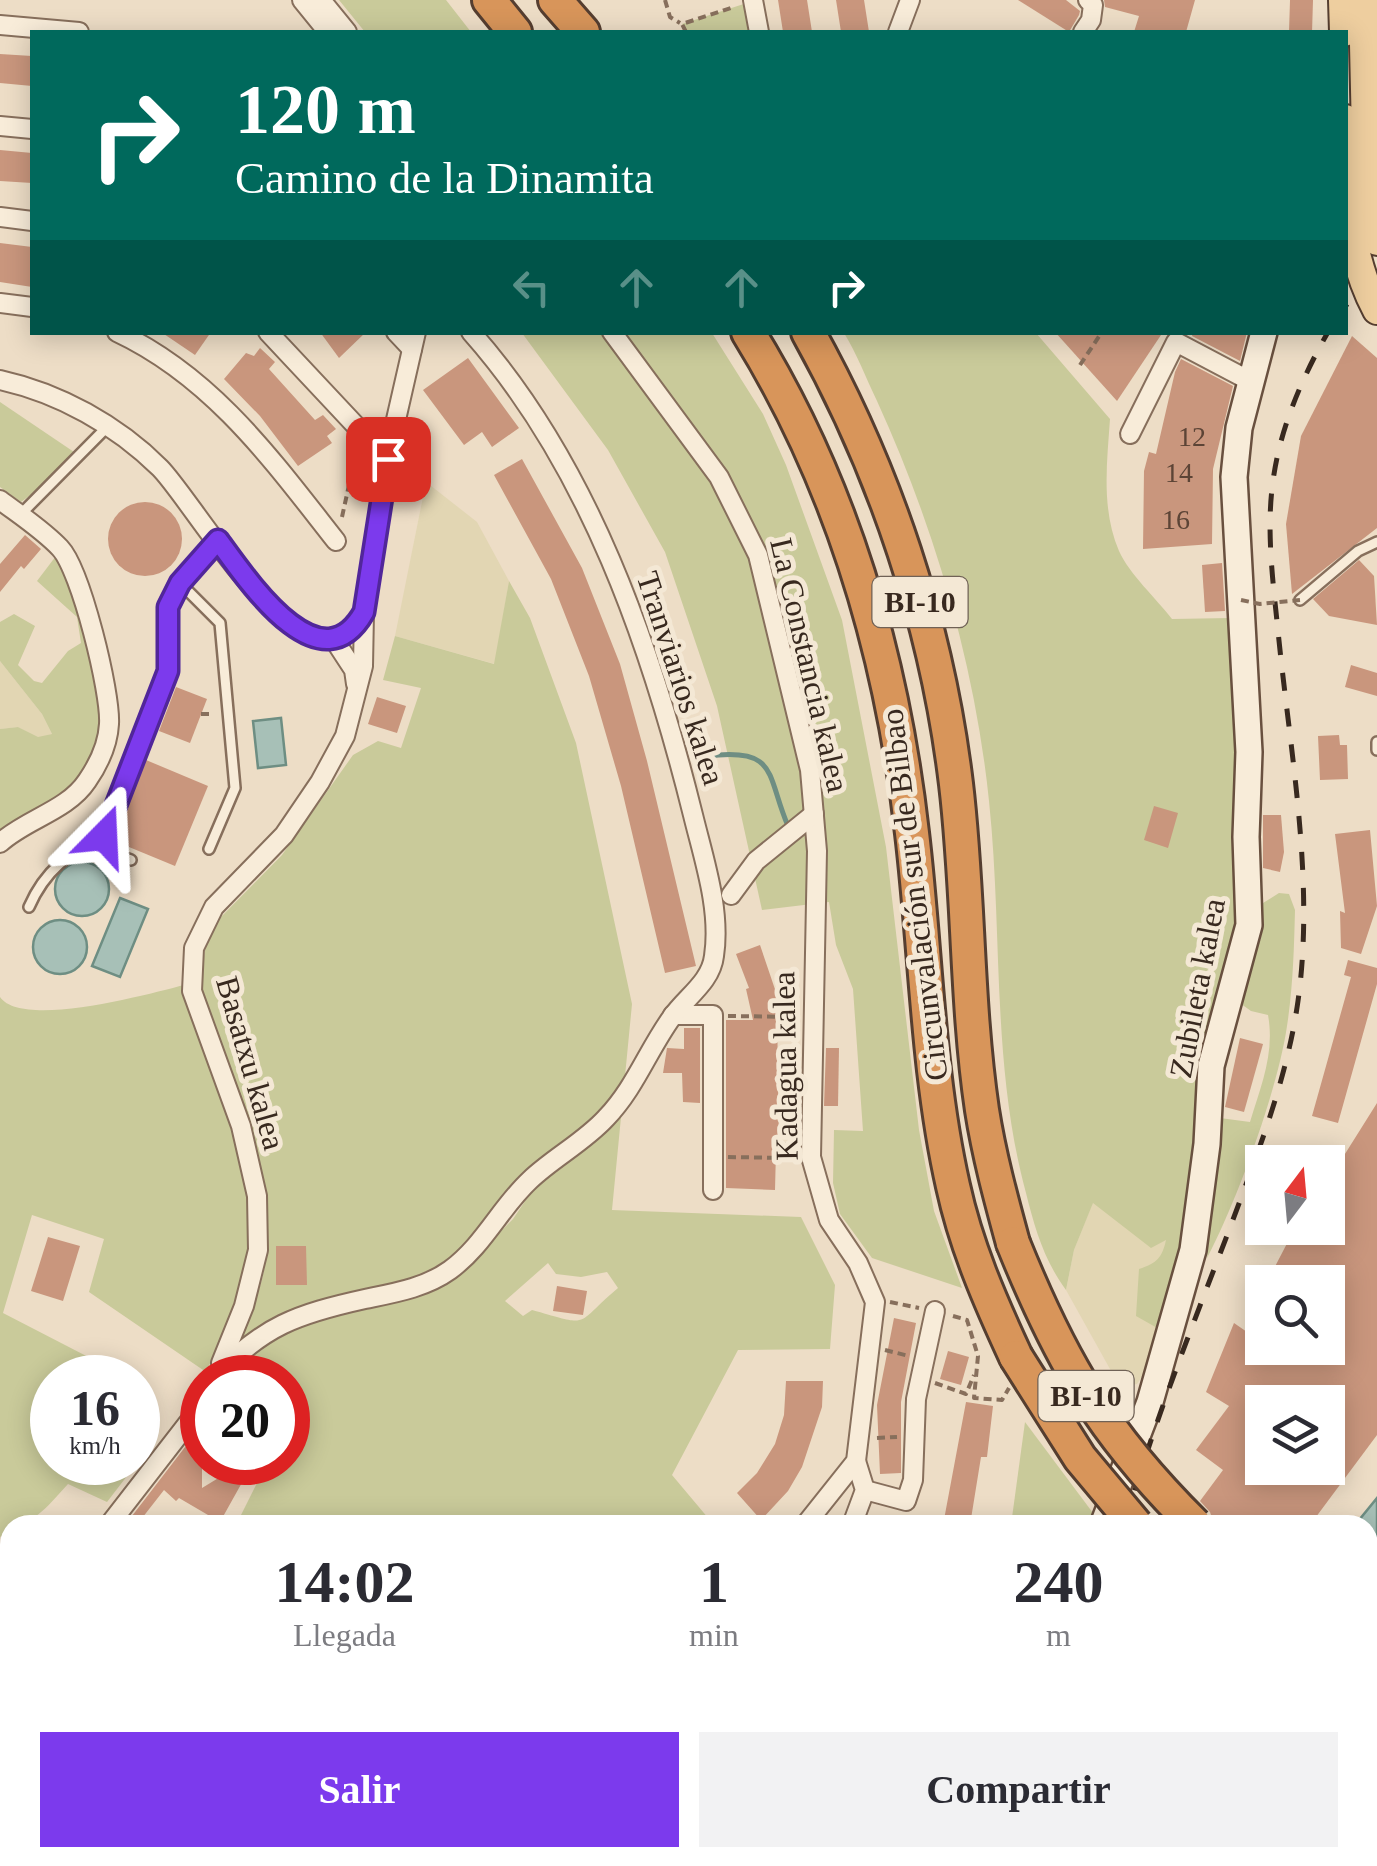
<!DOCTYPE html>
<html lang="es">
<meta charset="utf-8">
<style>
:root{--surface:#fff;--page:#f2f2f3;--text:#2b2b33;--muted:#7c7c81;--accent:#7c3aed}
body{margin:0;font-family:"Times New Roman",serif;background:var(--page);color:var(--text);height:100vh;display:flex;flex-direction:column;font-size:38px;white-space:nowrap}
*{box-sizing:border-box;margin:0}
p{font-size:32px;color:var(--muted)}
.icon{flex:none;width:55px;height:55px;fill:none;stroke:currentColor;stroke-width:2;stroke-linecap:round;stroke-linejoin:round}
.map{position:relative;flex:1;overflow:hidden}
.details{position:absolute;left:0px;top:1515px;width:1378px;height:352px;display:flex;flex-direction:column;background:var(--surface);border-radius:30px 30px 0 0;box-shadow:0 5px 25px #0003}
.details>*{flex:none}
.hud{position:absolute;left:30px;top:30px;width:1318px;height:305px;border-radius:0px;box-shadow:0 5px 25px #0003;background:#00695c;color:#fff;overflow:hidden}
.needle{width:65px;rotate:16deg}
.tools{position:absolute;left:1245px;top:1145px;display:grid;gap:20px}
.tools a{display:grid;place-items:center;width:100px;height:100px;border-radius:0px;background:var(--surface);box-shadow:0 5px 25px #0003;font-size:50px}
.speed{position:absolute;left:30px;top:1355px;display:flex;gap:20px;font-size:50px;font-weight:700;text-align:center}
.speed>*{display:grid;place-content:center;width:130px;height:130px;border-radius:50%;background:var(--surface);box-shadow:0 5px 25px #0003;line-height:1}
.speed small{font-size:25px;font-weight:400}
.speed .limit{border:15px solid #d22;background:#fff;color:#111}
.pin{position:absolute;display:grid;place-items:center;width:85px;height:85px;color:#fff;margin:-42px;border-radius:20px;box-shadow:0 5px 15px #0006}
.me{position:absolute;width:110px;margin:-55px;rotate:21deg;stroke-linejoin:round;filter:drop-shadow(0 0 8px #0008)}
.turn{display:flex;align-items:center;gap:35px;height:210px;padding:0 40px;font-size:45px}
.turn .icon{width:130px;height:130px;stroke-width:2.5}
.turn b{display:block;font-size:70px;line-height:85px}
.lanes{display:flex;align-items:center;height:95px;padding:0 40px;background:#0003;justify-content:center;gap:50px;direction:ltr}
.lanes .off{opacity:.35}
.eta{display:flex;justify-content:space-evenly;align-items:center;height:170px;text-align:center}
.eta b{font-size:60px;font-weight:600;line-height:70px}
.button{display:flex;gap:20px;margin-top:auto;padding:20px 40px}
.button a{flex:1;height:115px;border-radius:0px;background:var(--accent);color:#fff;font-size:40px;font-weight:600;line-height:115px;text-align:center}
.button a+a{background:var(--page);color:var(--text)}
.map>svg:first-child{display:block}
.farmland{fill:#e2d6b3}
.green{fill:#c9ca9a;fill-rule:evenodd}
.water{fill:#a7c0b7;stroke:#6e8e83;stroke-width:2.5}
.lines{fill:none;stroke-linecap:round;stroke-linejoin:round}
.stream{stroke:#6e8e83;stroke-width:5}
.building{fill:#c9967d;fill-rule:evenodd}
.lane-casing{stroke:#876f5c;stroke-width:14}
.street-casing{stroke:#876f5c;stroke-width:22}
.secondary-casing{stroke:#69503f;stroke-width:30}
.primary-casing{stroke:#553e30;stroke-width:32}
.highway-casing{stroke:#553e30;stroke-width:38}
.path{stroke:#876f5c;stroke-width:4;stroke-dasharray:8 5;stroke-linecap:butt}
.lane{stroke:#f8ecd9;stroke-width:9}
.street{stroke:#f8ecd9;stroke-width:18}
.secondary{stroke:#f8ecd9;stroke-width:25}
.primary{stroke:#eece9f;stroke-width:28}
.highway{stroke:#d8955a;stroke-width:32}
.rail{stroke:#38291f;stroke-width:5;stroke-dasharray:18 18;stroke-linecap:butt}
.highway-bridge-casing{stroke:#553e30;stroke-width:38;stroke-linecap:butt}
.path-bridge{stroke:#876f5c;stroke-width:4;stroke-dasharray:8 5;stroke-linecap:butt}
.highway-bridge{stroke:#d8955a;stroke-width:32}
.route-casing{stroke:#51269a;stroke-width:25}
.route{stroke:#7c3aed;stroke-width:18}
.labels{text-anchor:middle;stroke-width:10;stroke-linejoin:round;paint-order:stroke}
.number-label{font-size:28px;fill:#5c4436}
.shield{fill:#f4e8d5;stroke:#706256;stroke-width:2.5}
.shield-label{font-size:30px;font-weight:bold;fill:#38291f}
.street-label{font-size:32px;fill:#38291f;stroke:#f4e8d5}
</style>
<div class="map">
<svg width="1377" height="1866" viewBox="0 0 1377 1866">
<rect width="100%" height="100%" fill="#edddc6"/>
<!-- farmland -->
<g class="farmland">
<path d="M426,482l51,40 32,59 -14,83 -100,-28z"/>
<path d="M0,661l42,53 10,20 -14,4 -20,-11 -18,2z"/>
<path d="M1093,1202l58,45 16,-8 -4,16 -9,9 5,65 -6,31 -16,24 -17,3 -54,-97 8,-40z"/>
</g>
<!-- green -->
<g class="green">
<path d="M339,0h107l25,32h-106z"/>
<path d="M753,1l6,31h-73l-4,-8z"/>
<path d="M522,333h190l51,81 23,51 56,155 44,227 33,283 15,81 28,77 -90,-30 -32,-44 -7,-31 1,-53 29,1 -10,-142 -17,-44 -7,-43 -67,8 -45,-204 -52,-154 -57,-102z"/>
<path d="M844,333h192l74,86c-3,44 -9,90 9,132 11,24 37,47 53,68l58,-1 12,127 -2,181 -6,33 -25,57 -23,223 -27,90 -23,-13 3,-47c18,-6 23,-11 27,-29l-15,8 -58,-45 -19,47 -8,40c-22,-30 -31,-61 -40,-97 -35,-129 -23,-260 -37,-392 -14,-137 -55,-275 -112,-400 -11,-23 -20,-47 -33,-68z"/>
<path d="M0,402l74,50 -26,30 -27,20 -21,-15z"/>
<path d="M56,556c34,37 53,157 46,208 -1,13 -15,28 -23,39l-2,-17 -29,15 15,10 -63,41v-123l18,-2 20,10 14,-3 -10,-20 -42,-53v-39l14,-8 21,12 -17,39 16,16 8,2 26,-32 13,-8 -4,-26 -40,-36z"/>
<path d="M509,581l21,37 46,125 56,261 -20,206 189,7 34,68 -5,64 -92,1 -66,125 42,50h-478l31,-62 21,-1v-84l-63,-1 53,-45 176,-54 59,-59 23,-34 -67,63 -42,31 -152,40 -14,8 -32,28c12,-23 25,-47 32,-72 25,-89 -28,-203 -58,-286l-2,-22 4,-25 12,-29 65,-66 71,-100 25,-14 23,7 20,-60 -38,-8 12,-44 99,28zM548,1263l8,11 25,3 26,-5 11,16c-45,38 -25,39 -86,22l-9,6 -18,-15z"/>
<path d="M1279,893l10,1 6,16c-1,39 -2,77 -8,116 -9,63 -50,175 -80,232l13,-140 30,4c11,-36 25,-69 18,-107l-17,-4 -14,-10 24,-63 2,-35z"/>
<path d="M184,985c27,74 77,187 66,265 -7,44 -26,82 -44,122l-117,-80 15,-53 -72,-24 -29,98 124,64 -75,1v84h86v-21l6,13 -37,48 -39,-18c-17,18 -33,41 -58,41v6l-10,6v-540c22,32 149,-3 184,-12z"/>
<path d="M1025,1422l71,95 -2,8h-83z"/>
<path d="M10,1681v177h410l-1,8h-419v-182z"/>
<path d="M576,1858h119l-17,8h-100z"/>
<path d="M730,1858h313l-2,8h-336z"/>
</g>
<!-- water -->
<g class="water">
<path d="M281,718l5,47 -28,3 -5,-47z"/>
<circle cx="82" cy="889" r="27"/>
<path d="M120,898l28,11 -28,68 -28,-11z"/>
<circle cx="60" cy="947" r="27"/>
<path d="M1377,1498v182l-9,14v-169h-13z"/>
<path d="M1145,1858h115l-5,8h-114z"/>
</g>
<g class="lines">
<!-- stream -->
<path class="stream" d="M707,756c72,-9 59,19 81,70"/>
</g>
<!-- building -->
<g class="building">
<path d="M778,0h29l5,32h-29z"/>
<path d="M836,0h28l5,32h-28z"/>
<path d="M1018,0h48l14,11 -1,4 -10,17z"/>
<path d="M1104,0h91l-9,32h-52l5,-16 -34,-9z"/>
<path d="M1290,0h23l-1,32h-23z"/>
<path d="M0,54l32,2v30l-32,-3z"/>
<path d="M0,150l32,3v30l-32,-2z"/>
<path d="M0,243l32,4v40l-32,-5z"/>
<path d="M161,332h50l-16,23z"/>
<path d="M320,332h46l-27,26z"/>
<path d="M1055,332h108l-46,69z"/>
<path d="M1193,332h54l-7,29 -48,-25z"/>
<path d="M1352,336l25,22v170l-85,66 -6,-70 15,-88z"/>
<path d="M260,348l15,14 -6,7 46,51 8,-5 13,14 -9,7 5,7 -34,23 -38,-50 -36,-37 22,-26 8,3z"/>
<path d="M468,358l51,70 -27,19 -10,-15 -18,13 -41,-55z"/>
<path d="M1181,359l52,27 -20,83 -1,75 -69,5 1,-78 5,-19 7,2 19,-82z"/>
<path d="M522,459l60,109 38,96 27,97 49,205 -31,7 -44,-187 -32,-110 -38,-97 -57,-104z"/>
<circle cx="145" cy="539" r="37"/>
<path d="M25,535l16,14 -17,20 -3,-3 -21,26v-28z"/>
<path d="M1359,560l15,16 3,49 -48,-9 -16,-17z"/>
<path d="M1222,563l3,48 -20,1 -3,-47z"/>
<path d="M1351,665l26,8v23l-32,-9z"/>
<path d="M176,687l31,12 -17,44 -31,-12z"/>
<path d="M377,697l29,9 -9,27 -29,-9z"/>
<path d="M1339,735l1,10h7l1,34 -28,1 -2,-44z"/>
<path d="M146,760l62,26 -33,80 -63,-26z"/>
<path d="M1154,806l24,7 -10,35 -24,-8z"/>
<path d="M1263,815h18l3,37 -4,20 -17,-4z"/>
<path d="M1370,830l7,76 -16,48 -20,-6 -1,-37 5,2 -10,-79z"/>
<path d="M760,945l21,62h-4l2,143h-3l-1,40 -49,-2v-168h27l-7,-31 3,-1 -13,-34z"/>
<path d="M1348,960l29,8v16l-39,139 -26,-7 39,-139 -7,-2z"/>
<path d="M684,1028h16v75l-17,-1 -1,-29h-19l4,-25 17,1z"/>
<path d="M1240,1038l23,6 -19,68 -19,-5z"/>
<path d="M826,1048h13l-1,58h-14z"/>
<path d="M1377,1103v332l-67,90h-96l-4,-13 -10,-11 23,-31 -27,-20 33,-44 -23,-14 28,-69 13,9 15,-38v54h66v-66h-61l28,-54h33v-47zM1262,1402h66v66h-66z"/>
<path d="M48,1237l32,9 -17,55 -32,-10z"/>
<path d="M276,1246h30l1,39h-31z"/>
<path d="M557,1286l30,5 -4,24 -30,-4z"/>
<path d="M894,1318l22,5 -15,79v71l-21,1 -3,-69z"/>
<path d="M948,1351l21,6 -8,28 -21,-6z"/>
<path d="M786,1381h37l-1,26 -20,60 -14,24 -27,29 -24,-27 20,-20 18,-29 9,-29z"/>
<path d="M966,1402l27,4 -6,51h-6l-11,68h-27z"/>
<path d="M202,1425v63l28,-17 14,8 -24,43 -41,-24 -3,3 -12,-11 -25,32 -7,-6z"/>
</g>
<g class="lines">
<defs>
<g id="lane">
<path d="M20,515l88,-89"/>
<path d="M180,583l40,40 15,165 -26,61"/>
<path d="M1300,600l58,-49 19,-9"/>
<path d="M1377,742v8"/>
<path d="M88,844l43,16"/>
<path d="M29,907c16,-37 40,-54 75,-71l63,-165 1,-64 12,-24 36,-40"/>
</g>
<g id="street">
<path d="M302,0l26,32"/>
<path d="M321,0l26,32"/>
<path d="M753,0l6,32"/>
<path d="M0,25l79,7"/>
<path d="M898,32l12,-32"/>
<path d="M1083,32l8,-12 2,-15 -5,-5"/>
<path d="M0,126l32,3"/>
<path d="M0,217l32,4"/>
<path d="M0,303l32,4"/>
<path d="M117,332c96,45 156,129 219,209"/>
<path d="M268,332l119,127"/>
<path d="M396,332l16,17"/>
<path d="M612,332l107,145 39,78 52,215 7,81 -6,306 18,63 29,43 17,39 -19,159 -51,64"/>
<path d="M0,380c59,13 117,45 160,88 36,36 150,241 203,145"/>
<path d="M1130,434l46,-92 74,39"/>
<path d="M0,500c20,15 43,30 60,48 21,22 51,145 49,176 -1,20 -11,41 -22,57 -20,30 -61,38 -87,62"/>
<path d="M335,641l19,29 2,14"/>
<path d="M731,895l25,-34 58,-47"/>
<path d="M673,1015h40v175"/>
<path d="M221,1363l23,-57 14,-56 -1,-54 -16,-70 -49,-135 2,-43 20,-41 70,-72 36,-53 25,-46 18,-70 1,-53 23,-154 29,-127"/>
<path d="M215,1377c48,-51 82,-63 150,-78 29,-6 60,-11 85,-29 34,-25 50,-62 80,-90 23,-22 54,-38 76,-62 29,-30 42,-68 66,-101 14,-20 39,-35 42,-61 7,-46 -10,-96 -21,-141 -42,-169 -104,-350 -222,-483"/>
<path d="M865,1490l41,11 7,-21 3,-81 19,-88"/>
<path d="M109,1525l93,-120"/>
<path d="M852,1525l13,-35 -9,-29"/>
<path d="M0,1602l10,-6"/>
<path d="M691,1866l23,-8"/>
</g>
<g id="secondary">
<path d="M1103,1525l47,-123 43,-152 14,-106 4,-78 38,-141 -3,-88 3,-85 -15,-275 5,-49 25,-96"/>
<path d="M1101,1858l2,8"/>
</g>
<g id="primary">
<path d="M1343,0l1,32"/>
<path d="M1363,0l3,134 11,107"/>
<path d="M1345,119c1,67 0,131 32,191"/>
</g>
<g id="highway">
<path d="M489,0l26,32"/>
<path d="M555,0l28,32"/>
<path d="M748,332c94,152 144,324 164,501 14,117 15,238 41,353 13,60 37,115 63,171"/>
<path d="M808,332c78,140 129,294 148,452 13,108 10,218 26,326 7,45 19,89 31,133"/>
<path d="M1368,1648l9,6"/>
<path d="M1368,1694l9,5"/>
</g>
</defs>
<!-- lane casing -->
<use href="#lane" class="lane-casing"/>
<!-- street casing -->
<use href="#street" class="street-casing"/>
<!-- secondary casing -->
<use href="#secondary" class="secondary-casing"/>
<!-- primary casing -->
<use href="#primary" class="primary-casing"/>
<!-- highway casing -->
<use href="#highway" class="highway-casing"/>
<!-- path -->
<g class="path">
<path d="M665,0l5,17 10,6"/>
<path d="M686,32l-4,-8 52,-17"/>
<path d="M1080,365l22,-33"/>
<path d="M342,517l14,-64"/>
<path d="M201,714h12"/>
<path d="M728,1016l70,1"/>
<path d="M728,1157l57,1 -2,-34h8l1,6"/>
<path d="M890,1302l29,6"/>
<path d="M953,1316l14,4 11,36 -4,42 28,2 7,-12"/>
<path d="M885,1350l24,6"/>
<path d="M935,1383l31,11 8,-19"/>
<path d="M877,1438l20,-1"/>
</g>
<!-- lane -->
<use href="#lane" class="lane"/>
<!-- street -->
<use href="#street" class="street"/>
<!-- secondary -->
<use href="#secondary" class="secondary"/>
<!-- primary -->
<use href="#primary" class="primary"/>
<!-- highway -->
<use href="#highway" class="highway"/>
<!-- rail -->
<g class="rail">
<path d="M1345,307l2,-3"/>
<path d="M1125,1525c28,-102 68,-200 106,-300 27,-73 56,-146 67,-224 17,-121 -8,-249 -20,-370 -5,-49 -12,-101 -5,-150 7,-53 29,-103 55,-149"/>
<path d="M1050,1866l2,-8"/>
</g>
<defs>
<g id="highway-bridge">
<path d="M1013,1243c48,119 90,191 182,282"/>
<path d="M1016,1357l64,101 56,67"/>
</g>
</defs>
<!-- highway-bridge casing -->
<use href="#highway-bridge" class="highway-bridge-casing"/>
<!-- path-bridge -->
<path class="path-bridge" d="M1241,600l19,4 40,-4"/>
<!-- highway-bridge -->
<use href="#highway-bridge" class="highway-bridge"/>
</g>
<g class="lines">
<defs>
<path id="route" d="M104,836l64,-165v-64l12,-24 38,-43c28,38 102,150 146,72l24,-153"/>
</defs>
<!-- route casing -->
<use href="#route" class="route-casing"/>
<!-- route -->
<use href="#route" class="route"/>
</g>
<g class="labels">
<!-- number labels -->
<g class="number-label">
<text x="1192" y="446">12</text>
<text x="1179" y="482">14</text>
<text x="1176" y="529">16</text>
</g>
<!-- shield labels -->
<g class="shield">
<rect x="872.5" y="577" width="95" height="50" rx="8"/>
<rect x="1038.5" y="1371" width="95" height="50" rx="8"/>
</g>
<g class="shield-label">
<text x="920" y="612">BI-10</text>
<text x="1086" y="1406">BI-10</text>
</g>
<!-- street labels -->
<g class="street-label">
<text transform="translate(810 665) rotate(77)" y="11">La Constancia kalea</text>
<text transform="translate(681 678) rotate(72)" y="11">Tranviarios kalea</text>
<text transform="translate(914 895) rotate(-97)" y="11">Circunvalación sur de Bilbao</text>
<text transform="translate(1197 988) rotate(-79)" y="11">Zubileta kalea</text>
<text transform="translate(251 1063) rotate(74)" y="11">Basatxu kalea</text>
<text transform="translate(785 1066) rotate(-91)" y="11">Kadagua kalea</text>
</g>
</g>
</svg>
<div class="tools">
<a><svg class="needle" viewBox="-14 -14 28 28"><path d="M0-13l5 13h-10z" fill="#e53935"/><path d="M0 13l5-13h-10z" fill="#7c7c81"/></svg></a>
<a><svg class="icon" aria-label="search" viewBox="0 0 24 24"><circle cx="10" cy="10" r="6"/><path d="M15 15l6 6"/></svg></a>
<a><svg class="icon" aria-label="layers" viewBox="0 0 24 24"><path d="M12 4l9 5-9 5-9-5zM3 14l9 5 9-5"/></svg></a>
</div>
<div class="speed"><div>16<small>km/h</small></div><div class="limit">20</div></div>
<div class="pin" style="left:388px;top:459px;background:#d93025"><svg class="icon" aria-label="arrive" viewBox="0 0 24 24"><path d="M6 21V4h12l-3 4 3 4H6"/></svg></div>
<svg class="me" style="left:104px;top:836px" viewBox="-20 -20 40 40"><path d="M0-17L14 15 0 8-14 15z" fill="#7c3aed" stroke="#fff" stroke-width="4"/></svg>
<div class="hud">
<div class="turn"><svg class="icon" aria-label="right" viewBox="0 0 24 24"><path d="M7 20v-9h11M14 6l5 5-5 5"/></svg><div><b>120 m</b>Camino de la Dinamita</div></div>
<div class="lanes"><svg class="icon off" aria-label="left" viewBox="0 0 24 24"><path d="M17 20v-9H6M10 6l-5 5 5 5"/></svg><svg class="icon off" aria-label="ahead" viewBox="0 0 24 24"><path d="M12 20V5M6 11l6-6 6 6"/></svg><svg class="icon off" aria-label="ahead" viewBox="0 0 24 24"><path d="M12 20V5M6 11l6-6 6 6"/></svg><svg class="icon" aria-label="right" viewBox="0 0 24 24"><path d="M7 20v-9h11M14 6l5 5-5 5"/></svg></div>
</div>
<section class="details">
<div class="eta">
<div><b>14:02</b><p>Llegada</p></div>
<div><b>1</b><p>min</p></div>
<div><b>240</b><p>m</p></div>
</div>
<div class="button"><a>Salir</a><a>Compartir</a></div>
</section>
</div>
